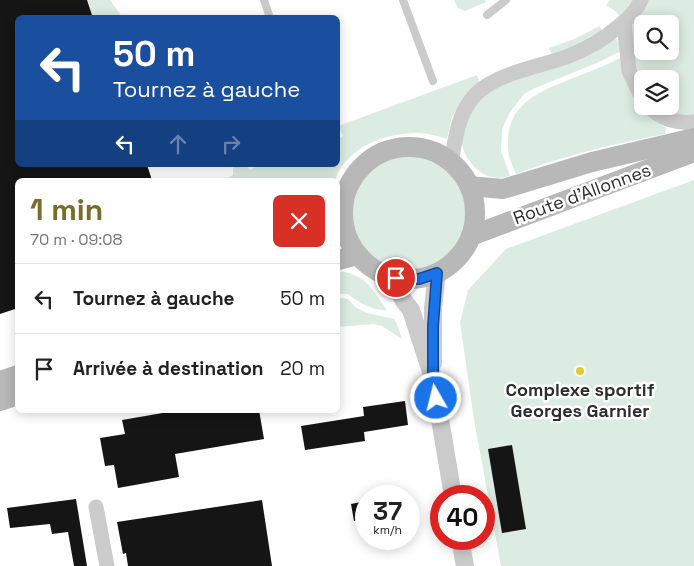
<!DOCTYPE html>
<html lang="fr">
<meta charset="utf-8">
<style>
:root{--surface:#fff;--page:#f6f6f6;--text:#222;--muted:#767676;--line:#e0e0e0;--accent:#7a6c29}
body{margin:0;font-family:"Space Grotesk",sans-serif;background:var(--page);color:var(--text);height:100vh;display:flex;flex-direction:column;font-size:19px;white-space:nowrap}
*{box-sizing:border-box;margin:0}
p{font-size:16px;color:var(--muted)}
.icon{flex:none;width:28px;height:28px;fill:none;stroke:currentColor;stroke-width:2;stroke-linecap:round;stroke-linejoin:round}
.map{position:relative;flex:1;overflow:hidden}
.details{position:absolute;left:15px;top:178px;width:325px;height:235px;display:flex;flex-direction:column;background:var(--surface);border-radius:8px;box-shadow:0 2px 12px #0003}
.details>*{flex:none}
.hud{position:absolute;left:15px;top:15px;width:325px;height:152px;border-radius:8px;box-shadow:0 2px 12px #0003;background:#1a4fa0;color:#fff;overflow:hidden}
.buttons{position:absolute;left:634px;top:15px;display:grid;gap:10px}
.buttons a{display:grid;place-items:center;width:45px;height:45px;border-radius:8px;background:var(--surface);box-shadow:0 2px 12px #0003;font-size:25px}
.speed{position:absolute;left:355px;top:485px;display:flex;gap:10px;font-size:25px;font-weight:700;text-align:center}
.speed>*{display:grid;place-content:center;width:65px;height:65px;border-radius:50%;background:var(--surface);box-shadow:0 2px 12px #0003;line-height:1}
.speed small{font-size:12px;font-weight:400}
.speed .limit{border:8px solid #d22;background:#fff;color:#111}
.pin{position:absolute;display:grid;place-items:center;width:42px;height:42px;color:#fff;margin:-21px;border:2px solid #fff;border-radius:50%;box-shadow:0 1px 5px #0007}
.me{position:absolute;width:55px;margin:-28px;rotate:352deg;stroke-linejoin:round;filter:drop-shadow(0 0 4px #0008)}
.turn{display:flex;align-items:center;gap:18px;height:105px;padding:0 15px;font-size:22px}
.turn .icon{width:65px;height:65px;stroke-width:2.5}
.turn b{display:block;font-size:35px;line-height:42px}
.lanes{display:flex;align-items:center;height:48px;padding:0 15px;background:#0003;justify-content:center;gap:25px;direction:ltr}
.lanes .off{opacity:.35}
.round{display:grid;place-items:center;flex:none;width:52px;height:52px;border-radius:8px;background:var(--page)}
.summary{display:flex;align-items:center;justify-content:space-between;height:85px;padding:0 15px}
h1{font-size:30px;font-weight:700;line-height:38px;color:var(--accent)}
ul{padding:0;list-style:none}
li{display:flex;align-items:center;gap:15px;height:70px;padding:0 15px;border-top:1px solid var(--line)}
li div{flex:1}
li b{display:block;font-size:19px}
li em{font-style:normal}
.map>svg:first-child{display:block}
.green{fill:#dcece2;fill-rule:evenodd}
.building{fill:#151515}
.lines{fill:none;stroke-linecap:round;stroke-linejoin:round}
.service{stroke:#cbcbcb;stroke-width:8}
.minor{stroke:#cbcbcb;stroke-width:15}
.tertiary{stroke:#cbcbcb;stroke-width:18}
.secondary{stroke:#b8b8b8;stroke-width:20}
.route-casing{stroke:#114b97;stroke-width:12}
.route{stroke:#1a73e8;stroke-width:9}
.poi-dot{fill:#e5c731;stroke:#fff;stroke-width:2}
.labels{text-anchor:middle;stroke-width:5;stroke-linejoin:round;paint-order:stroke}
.street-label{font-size:18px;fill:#2e2e2e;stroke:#fff}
.poi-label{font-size:18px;font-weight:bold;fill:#2e2e2e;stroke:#fff}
</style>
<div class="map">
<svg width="694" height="566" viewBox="0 0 694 566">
<rect width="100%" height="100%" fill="#fff"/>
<!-- green -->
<g class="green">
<path d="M87,0h23l12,17h-29z"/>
<path d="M454,0h31l1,2 -21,9 -7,-3z"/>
<path d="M610,0h84v122l-45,-16h21v-27h-28v19l-18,-76 -9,-11 -9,-6zM642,24h28v27h-28z"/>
<path d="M600,26l3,7 -25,13 -26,9 -3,-7 25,-9z"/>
<path d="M616,39l4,4 1,8 -22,11 -64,26 -11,6 -14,18 -8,17 -1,22 9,25c-6,2 -12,2 -19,1 -16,-4 -33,-26 -29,-43 2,-7 9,-26 14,-32 3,-4 8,-7 11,-11l123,-51z"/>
<path d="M624,56l27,62 15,10 -1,6c-51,10 -101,21 -149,40 -3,-8 -8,-17 -8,-26 -2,-44 28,-55 63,-69 18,-7 36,-14 53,-23z"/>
<path d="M477,75l3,8 -17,16 -11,18 -5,22c-9,-3 -20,-6 -30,-6 -33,0 -70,14 -82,47h-105l-1,-3 4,-2v-5l1,-5h13l2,5 13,-5h76v-27l5,-2 -5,-10z"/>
<circle cx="408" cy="212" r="58"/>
<path d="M694,180v386h-193l-27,-146 -14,-98 8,-32 38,-41z"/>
<path d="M338,271c28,3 34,18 49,39 -14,1 -28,-7 -39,-16h-10z"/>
<path d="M340,298l8,1 7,8 12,6 27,6 3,5 5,15 -20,-13 -8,-2 -36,3v-28z"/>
</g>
<!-- building -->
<g class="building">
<path d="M0,0h87l6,18h-75v147h129l5,15h-134v128l-18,6z"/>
<path d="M405,401l3,24 -44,7 1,9 -60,9 -4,-24 63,-10 -1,-9z"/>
<path d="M180,410h79l5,29 -89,15 4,23 -61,11 -4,-23 -9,1 -5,-28 25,-4 -3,-14z"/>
<path d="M512,445l14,84 -24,4 -14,-84z"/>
<path d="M76,499l11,67h-13l-6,-34 -16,2 -2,-10 -40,4 -3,-20z"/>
<path d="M262,500l10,66h-144l-2,-13 -3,1 -6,-32z"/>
<path d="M366,501v18l-12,2 -3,-17z"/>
</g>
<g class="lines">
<!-- service -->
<g class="service">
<path d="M264,0l6,18"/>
<path d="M403,0l30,81"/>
<path d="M487,15l19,-15"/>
</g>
<!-- minor -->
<g class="minor">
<path d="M624,22l5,49 13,27"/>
<path d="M649,106c10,13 29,18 45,16"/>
<path d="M451,163c4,-21 6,-44 19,-62 19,-27 66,-33 96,-44 19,-7 37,-17 53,-31 9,-7 18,-16 22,-26"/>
<path d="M96,507l11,59"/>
</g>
<!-- tertiary -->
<g class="tertiary">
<path d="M391,277l13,24 7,9 22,68 20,118"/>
<path d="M433,363v-55l4,-35"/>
<path d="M460,539l5,27"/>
</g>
<!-- secondary -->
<g class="secondary">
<circle cx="409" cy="213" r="66"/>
<path d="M469,186l34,3 89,-27 102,-24"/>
<path d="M471,236l223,-84"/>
<path d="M338,260l19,-5"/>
<path d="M0,381l18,-6"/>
<path d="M0,401l18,-6"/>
</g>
</g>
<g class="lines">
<defs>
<path id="route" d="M396,278l23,1 18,-6 -4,53v52l3,20"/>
</defs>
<!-- route casing -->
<use href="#route" class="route-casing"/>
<!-- route -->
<use href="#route" class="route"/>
</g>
<!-- markers -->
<circle class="poi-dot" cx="580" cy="371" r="5"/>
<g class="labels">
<!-- street labels -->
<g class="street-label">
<text transform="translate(582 194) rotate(-20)" y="6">Route d'Allonnes</text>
</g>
<!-- poi labels -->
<g class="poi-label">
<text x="580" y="396">Complexe sportif<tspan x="580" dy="21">Georges Garnier</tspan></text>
</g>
</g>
</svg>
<div class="buttons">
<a><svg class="icon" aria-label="search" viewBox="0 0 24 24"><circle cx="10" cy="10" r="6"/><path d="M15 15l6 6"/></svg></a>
<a><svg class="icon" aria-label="layers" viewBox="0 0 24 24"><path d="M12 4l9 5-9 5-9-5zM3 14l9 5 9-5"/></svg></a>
</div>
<div class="speed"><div>37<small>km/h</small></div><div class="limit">40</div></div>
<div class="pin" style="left:396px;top:278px;background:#d93025"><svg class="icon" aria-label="arrive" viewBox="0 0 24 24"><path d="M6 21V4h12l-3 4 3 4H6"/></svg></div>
<svg class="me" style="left:436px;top:398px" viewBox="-20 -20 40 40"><circle r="17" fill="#1a73e8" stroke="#fff" stroke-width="3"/><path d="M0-11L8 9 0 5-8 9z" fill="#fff"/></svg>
<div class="hud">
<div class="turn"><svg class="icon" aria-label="left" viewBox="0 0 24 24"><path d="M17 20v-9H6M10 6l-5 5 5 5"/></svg><div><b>50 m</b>Tournez à gauche</div></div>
<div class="lanes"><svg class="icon" aria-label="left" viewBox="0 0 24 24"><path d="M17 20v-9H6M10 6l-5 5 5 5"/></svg><svg class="icon off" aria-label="ahead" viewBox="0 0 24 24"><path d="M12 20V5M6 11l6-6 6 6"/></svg><svg class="icon off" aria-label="right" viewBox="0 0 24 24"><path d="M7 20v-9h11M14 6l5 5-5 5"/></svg></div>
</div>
<section class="details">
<div class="summary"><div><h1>1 min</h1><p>70 m · 09:08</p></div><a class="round" style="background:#d93025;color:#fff"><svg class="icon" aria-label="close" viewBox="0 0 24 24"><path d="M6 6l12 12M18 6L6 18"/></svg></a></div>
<ul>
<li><svg class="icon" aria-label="left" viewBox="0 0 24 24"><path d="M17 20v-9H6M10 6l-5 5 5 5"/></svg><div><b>Tournez à gauche</b></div><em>50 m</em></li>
<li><svg class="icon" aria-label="arrive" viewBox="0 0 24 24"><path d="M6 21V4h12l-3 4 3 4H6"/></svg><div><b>Arrivée à destination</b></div><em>20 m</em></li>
</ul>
</section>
</div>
